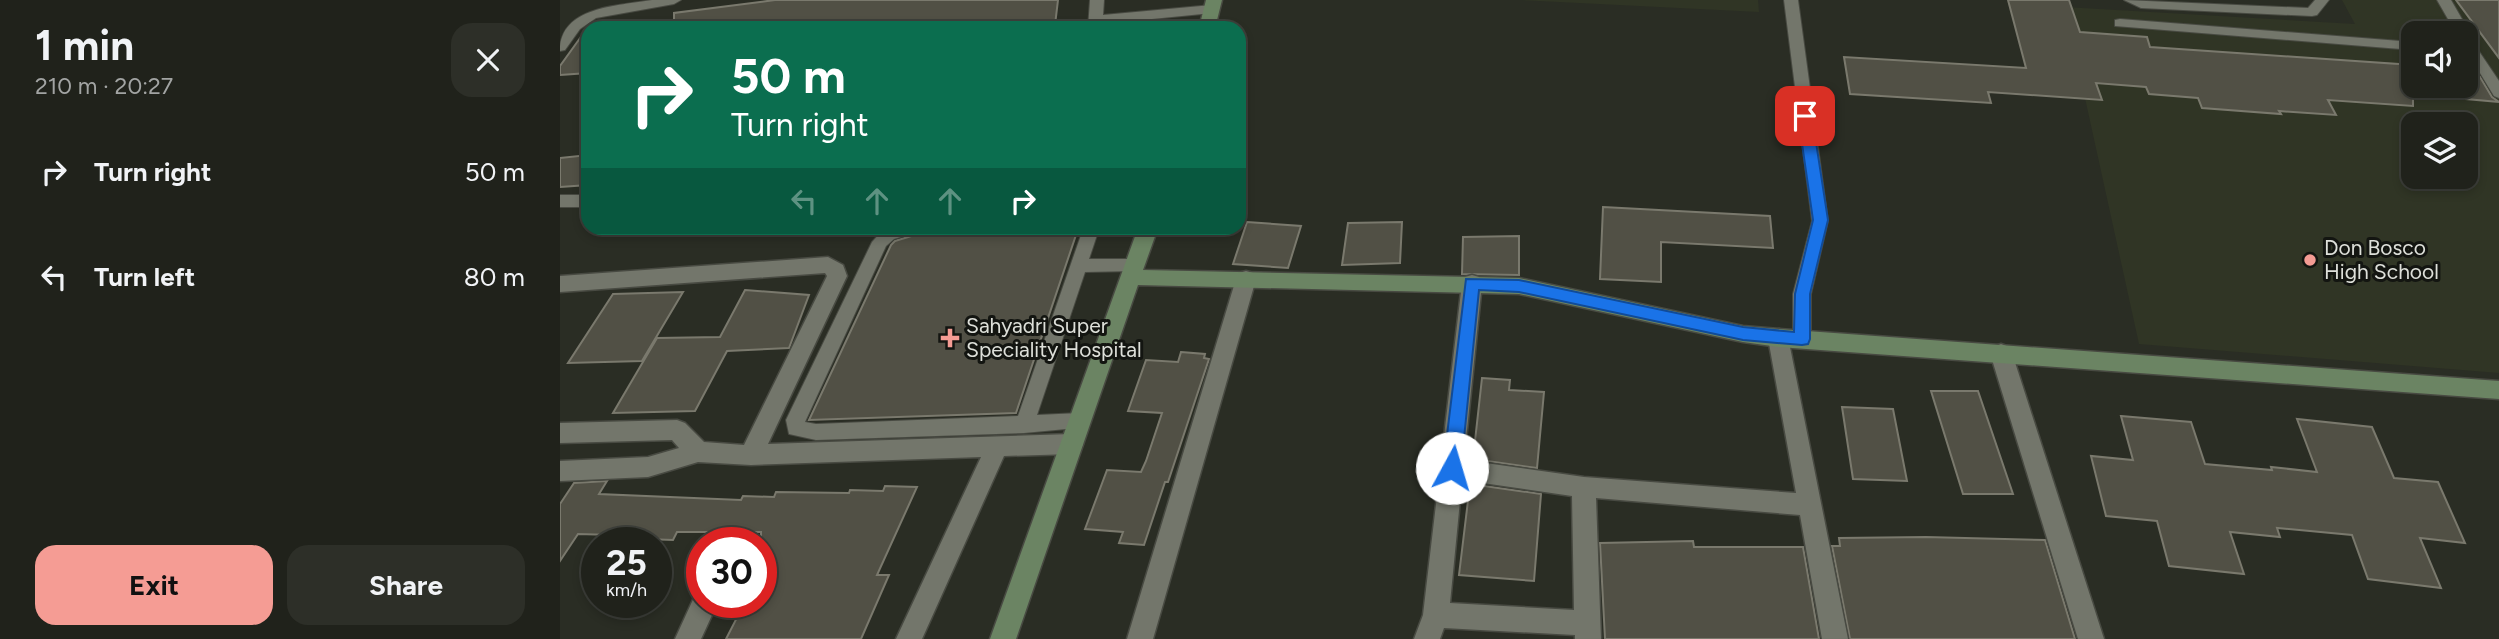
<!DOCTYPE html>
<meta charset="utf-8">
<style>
:root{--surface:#20221b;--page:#2d2f28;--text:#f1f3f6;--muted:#a2a4a3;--line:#3d3f3a;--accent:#f59c94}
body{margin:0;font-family:Figtree,sans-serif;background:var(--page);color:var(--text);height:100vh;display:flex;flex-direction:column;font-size:26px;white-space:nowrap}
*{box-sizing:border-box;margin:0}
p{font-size:23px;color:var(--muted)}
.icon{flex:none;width:38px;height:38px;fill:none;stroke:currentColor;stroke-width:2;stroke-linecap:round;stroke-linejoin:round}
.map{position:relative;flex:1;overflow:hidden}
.side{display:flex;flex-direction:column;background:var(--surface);width:560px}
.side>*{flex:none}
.guide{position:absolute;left:21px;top:21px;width:665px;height:214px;border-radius:21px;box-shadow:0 4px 10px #0003,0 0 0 2px var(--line);background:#0b6e4f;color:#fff;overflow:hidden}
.fabs{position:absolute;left:1841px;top:21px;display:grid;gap:14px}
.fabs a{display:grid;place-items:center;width:77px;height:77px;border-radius:14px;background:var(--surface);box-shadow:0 4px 10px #0003,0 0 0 2px var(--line);font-size:35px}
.speed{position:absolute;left:21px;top:527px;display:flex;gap:14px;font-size:35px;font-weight:700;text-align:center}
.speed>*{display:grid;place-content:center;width:91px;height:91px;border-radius:50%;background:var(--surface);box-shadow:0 4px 10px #0003,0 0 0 2px var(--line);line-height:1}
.speed small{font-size:18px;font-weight:400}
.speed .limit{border:10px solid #d22;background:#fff;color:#111}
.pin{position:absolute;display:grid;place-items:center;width:60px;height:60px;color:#fff;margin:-30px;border-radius:14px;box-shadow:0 4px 10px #0006}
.me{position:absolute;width:77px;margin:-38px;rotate:6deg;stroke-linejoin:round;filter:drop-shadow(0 0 5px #0008)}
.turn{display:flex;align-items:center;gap:24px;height:147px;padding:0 35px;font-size:32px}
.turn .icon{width:91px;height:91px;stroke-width:2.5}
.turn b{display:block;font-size:49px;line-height:60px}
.lanes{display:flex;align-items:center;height:66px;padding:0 35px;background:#0003;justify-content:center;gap:35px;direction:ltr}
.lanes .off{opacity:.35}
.round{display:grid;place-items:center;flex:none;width:74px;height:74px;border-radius:21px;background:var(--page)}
.head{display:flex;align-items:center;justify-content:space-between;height:119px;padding:0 35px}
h1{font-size:42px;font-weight:700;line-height:52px}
.button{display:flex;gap:14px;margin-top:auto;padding:14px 35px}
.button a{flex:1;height:80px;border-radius:21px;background:var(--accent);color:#111;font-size:28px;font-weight:700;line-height:80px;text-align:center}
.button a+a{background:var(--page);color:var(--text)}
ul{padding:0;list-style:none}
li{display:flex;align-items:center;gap:21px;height:105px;padding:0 35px}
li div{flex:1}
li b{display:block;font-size:26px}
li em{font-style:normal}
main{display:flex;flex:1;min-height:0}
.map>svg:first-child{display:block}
.built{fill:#303525;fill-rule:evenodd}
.building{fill:#515045;stroke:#7a796d;stroke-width:2}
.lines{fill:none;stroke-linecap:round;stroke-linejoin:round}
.lane-casing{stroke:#484a42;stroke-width:2}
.street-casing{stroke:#484a42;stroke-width:3}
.secondary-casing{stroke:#484a42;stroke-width:3}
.lane{fill:#73766b;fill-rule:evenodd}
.street{fill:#73766b;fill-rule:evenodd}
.secondary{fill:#6b8463;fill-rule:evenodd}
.route{fill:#1a73e8;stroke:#114b97;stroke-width:2}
.poi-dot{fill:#f59c94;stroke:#131511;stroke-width:2.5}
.labels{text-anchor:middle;stroke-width:6;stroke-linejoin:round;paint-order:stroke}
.poi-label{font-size:21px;fill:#dee0da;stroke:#131511;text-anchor:start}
</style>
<main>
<section class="side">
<div class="head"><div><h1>1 min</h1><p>210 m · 20:27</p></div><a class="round"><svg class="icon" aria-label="close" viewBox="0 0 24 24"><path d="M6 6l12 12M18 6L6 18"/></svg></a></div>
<ul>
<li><svg class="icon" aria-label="right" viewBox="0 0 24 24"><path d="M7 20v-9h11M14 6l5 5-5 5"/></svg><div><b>Turn right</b></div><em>50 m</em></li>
<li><svg class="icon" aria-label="left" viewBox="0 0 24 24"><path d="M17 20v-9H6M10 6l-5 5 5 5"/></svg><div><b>Turn left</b></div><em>80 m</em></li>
</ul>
<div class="button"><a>Exit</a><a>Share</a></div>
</section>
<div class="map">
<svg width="1939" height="639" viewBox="0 0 1939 639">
<rect width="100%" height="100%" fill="#2a2d24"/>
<!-- built -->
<g class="built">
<path d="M961,0h237l1,12z"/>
<path d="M1782,0h157v373l-360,-29 -74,-337 290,17zM1853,33h53v53h-53zM1853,124h53v53h-53z"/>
</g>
<!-- building -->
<g class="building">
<path d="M215,0h283l-3,25 -21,3h-360v-15z"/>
<path d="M1448,0h61l11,32 67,5 3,10 263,18v41l-85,-6 8,15 -57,-4 2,3 -79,-6 -4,-10 -49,-4 -3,-7 -50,-4 6,17 -114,-8 3,11 -141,-9 -6,-37 182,11z"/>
<path d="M1896,0h43v58z"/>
<path d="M28,27v46l-28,2v-9z"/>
<path d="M1906,76l14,1 12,20 7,5 -33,-3z"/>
<path d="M28,155v30l-28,2v-29z"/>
<path d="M1043,207l167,9 3,32 -112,-6v40l-61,-3z"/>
<path d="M687,222l54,4 -13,42 -55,-4z"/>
<path d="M842,222l-2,41 -58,2 6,-42z"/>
<path d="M517,232l-61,181 -207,7 82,-175 4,-4 23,-7z"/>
<path d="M959,236v39l-57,-1 1,-37z"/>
<path d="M185,290l64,5 -20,53 -62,3 -32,60 -82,2 44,-75 63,-1z"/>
<path d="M123,292l-41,69 -74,2 45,-69z"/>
<path d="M621,352l24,2 -1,4 5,1 -41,123h-3l-21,63 -25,-2 4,-11 -38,-3 22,-59 34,2 5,-11 16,-48 -34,-2 18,-51 32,2z"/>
<path d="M922,378l28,2 -1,10 35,2 -7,76 -64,-9z"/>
<path d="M1371,391h47l35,103h-50z"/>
<path d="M1282,407l51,2 14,72 -54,-2z"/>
<path d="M1561,416l70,6 14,42 67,6 -1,-3 46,5 -20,-53 75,8 22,51 44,4 27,61 -45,-5 21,50 -73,-9 -16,-44 -75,-7 3,9 -50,-5 14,42 -75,-8 -12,-45 -51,-5 -15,-60 42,4z"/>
<path d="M47,481l-8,13 142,6 2,-4 31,1 2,-5 73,1 1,-3 33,1 2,-5 32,1 -40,88h12l-28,64h-135l19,-37h16v-70h-84l-4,8 -27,-1 2,-3 -70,-2 -18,27v-57l14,-21z"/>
<path d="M910,484l71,10 -7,87 -75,-6z"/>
<path d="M1366,537l119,3 30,99h-225l-18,-93h8l-1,-8z"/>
<path d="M1133,541l1,6h109l16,92h-214l-5,-96z"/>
</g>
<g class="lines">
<defs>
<g id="lane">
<path d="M92,0h29l-7,4 -78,14 -16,11 -15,21 -5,1c0,-45 58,-45 92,-51z"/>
<path d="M530,0h14l-1,15 109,-10 7,4 -7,4 -110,11v4h-14z"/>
<path d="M1224,0h14l30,221 -17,73v45l-3,5h-12l-3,-5v-45l19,-73z"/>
<path d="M1564,0l184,8 7,-8h14l-12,15 -5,1 -171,-8z"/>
<path d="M1877,0h14l19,33 -2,2 31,46v17l-5,-2 -28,-46v-17h-10z"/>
<path d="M1560,19l293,23v8l-298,-24v-6z"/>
<rect x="0" y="195" width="28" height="12"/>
<path d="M333,228h26l-2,4 -23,7 -8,7 -81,176 11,2 202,-8 63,-181 -3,-7h16l3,7 -8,24h46l8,6 -8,6 -50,1 -48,143 43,-2 7,2 2,6 -2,6 -63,6 -208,7 -27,-6 -3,-14 86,-178 10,-11z"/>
</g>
<g id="street">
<path d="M268,257l15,8 4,11 -79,168 304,-10 8,3 3,7 -3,7 -8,3 -68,2 -82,183h-26l85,-182 -230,8 -53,-3 -50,15 -88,4v-20l88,-4 31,-9 -7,-8 -112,3v-20l117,-3 8,3 19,19 40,3 83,-169 -2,-3 -265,19v-16z"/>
<path d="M686,271l7,2 3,6 -103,360h-26l109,-360 3,-6z"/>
<path d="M912,275l7,2 3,6 -18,177 120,17 212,16 -28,-155 3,-6 8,-3 8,3 61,307h-26l-22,-124 -204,-17 5,141h-26v-4l-131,-7 -4,11h-26l9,-24 39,-332 3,-6zM902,480l110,16 2,114 -124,-7z"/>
<path d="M1441,344l8,3 3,6 92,286h-26l-88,-286 3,-6z"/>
<path d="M142,591v11h16l-17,37h-26l21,-46z"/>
</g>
<g id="secondary">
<path d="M646,0h16l-7,28h-16z"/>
<path d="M578,228h20l-15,42 376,8 224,48 36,3 720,52v18l-720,-52 -36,-5 -224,-48 -381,-9 -122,354h-26z"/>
</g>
</defs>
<!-- lane casing -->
<use href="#lane" class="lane-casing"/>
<!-- street casing -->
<use href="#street" class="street-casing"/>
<!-- secondary casing -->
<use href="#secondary" class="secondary-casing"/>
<!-- lane -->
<use href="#lane" class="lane"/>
<!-- street -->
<use href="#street" class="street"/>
<!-- secondary -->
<use href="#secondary" class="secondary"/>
</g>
<!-- route -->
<path class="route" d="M1245,111l7,5 16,104 -18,74v45l-2,5 -6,1 -59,-5 -224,-48 -40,-2 -18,178 -3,5 -6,2 -6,-2 -3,-5 23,-189 53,1 224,47 51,5 1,-38 18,-74 -15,-104z"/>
<!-- markers -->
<g class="poi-dot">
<circle cx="1750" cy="260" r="7"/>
<path d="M386.5 327.5h7v7h7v7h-7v7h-7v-7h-7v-7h7z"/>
</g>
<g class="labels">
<!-- poi labels -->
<g class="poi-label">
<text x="1764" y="255">Don Bosco<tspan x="1764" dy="24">High School</tspan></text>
<text x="406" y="333">Sahyadri Super<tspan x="406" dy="24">Speciality Hospital</tspan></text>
</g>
</g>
</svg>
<div class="fabs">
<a><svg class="icon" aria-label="sound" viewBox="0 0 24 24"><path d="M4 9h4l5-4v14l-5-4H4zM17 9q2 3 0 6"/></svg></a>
<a><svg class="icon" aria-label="layers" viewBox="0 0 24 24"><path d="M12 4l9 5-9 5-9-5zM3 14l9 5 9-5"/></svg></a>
</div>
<div class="speed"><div>25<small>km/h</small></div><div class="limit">30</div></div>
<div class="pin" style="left:1245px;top:116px;background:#d93025"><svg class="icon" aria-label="arrive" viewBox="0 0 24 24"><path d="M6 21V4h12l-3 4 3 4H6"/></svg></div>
<svg class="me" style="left:892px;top:468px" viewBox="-20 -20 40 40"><circle r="19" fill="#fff"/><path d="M0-13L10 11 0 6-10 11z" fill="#1a73e8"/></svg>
<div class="guide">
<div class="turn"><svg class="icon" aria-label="right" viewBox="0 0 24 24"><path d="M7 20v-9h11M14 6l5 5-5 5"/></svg><div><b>50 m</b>Turn right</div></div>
<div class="lanes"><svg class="icon off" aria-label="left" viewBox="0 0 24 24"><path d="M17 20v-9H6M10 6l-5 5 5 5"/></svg><svg class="icon off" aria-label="ahead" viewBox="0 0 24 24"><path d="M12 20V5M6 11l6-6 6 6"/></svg><svg class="icon off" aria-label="ahead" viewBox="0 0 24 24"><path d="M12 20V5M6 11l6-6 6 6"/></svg><svg class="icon" aria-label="right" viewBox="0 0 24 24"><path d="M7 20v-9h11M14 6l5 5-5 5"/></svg></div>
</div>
</div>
</main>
